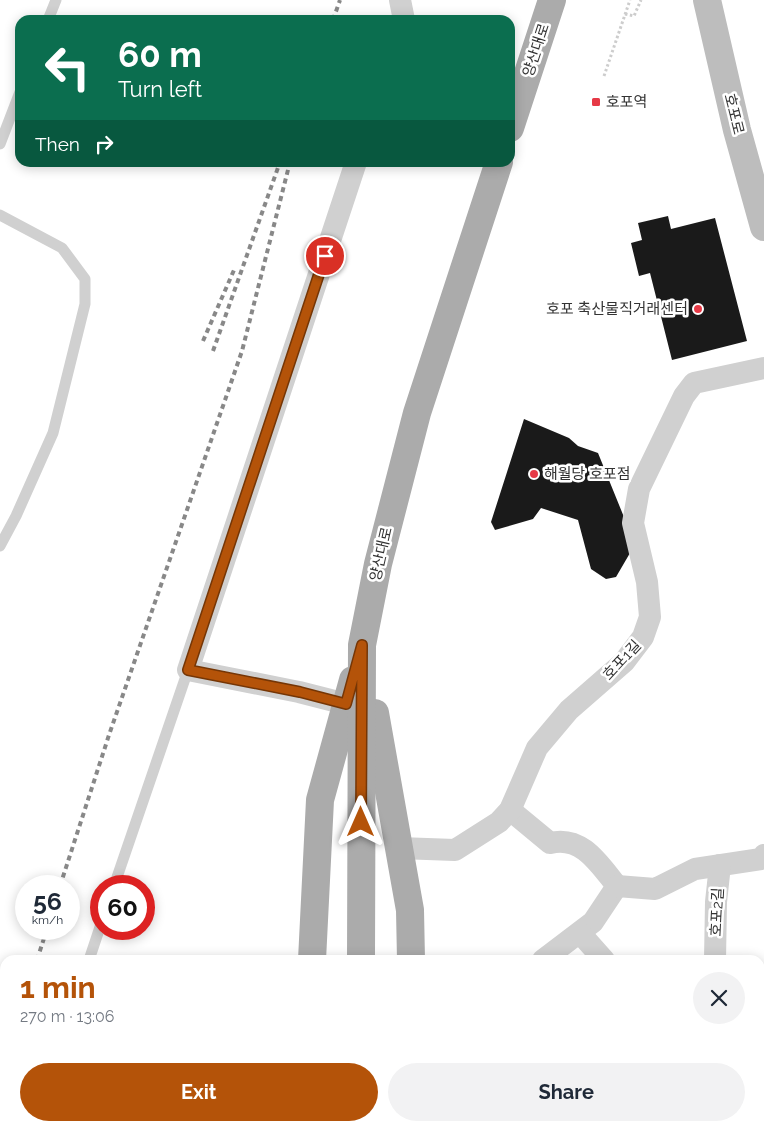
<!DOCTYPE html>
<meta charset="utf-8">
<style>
:root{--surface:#fff;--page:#f2f2f3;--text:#1f2937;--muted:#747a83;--accent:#b45309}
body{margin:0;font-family:Raleway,"Noto Sans KR",sans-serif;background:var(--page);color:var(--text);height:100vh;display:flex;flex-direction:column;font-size:19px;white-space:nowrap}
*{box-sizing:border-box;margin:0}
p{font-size:16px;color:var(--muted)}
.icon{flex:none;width:28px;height:28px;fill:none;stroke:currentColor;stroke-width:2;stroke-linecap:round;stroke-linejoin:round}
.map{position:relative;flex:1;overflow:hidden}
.panel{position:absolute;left:0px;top:955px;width:765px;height:176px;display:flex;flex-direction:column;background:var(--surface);border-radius:15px 15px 0 0;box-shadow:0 2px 12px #0003}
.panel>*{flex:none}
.guide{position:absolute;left:15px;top:15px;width:500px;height:152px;border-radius:15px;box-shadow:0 2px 12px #0003;background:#0b6e4f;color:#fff;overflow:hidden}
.speed{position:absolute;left:15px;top:875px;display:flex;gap:10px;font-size:25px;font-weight:700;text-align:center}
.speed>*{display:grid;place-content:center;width:65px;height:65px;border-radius:50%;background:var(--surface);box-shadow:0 2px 12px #0003;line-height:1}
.speed small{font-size:12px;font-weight:400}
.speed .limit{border:8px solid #d22;background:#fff;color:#111}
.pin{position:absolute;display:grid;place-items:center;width:42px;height:42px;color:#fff;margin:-21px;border:2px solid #fff;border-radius:50%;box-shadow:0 1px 5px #0007}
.me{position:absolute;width:55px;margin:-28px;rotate:0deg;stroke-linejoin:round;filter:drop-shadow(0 0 4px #0008)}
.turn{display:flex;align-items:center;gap:18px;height:105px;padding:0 20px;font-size:22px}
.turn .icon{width:65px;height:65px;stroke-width:2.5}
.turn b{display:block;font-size:35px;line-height:42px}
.then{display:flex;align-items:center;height:48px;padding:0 20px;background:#0003;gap:10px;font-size:19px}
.round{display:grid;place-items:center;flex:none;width:52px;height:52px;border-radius:26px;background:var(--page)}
.head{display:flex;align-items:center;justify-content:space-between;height:85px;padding:0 20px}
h1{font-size:30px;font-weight:700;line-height:38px;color:var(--accent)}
.action{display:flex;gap:10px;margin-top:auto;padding:10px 20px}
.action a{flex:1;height:58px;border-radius:30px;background:var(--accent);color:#fff;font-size:20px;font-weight:700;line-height:58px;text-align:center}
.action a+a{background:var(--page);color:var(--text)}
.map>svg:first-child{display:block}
.building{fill:#1a1a1a}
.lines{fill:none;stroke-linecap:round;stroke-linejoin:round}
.path{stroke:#cdcdcd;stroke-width:3;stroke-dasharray:2.5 2.5;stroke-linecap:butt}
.lane{stroke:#d0d0d0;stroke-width:11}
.street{stroke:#d0d0d0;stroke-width:22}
.secondary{stroke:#bdbdbd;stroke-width:28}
.primary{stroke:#ababab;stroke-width:28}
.rail{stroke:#888;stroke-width:4;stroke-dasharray:5 4;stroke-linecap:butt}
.route-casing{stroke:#753606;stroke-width:12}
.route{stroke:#b45309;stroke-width:9}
.poi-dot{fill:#e63946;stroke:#fff;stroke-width:2}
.labels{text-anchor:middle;stroke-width:5;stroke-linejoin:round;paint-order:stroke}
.street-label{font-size:15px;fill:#333;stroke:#fff}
.poi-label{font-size:15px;fill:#333;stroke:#fff;text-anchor:start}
</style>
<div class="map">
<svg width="764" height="1131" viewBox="0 0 764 1131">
<rect width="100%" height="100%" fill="#fff"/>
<!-- building -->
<g class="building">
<path d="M668,216l3,13 44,-11 32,123 -75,19 -22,-87 -11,3 -8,-33 11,-3 -4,-17z"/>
<path d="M524,419l45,19 9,8 20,7 30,74 2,26 -14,24 -10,2 -15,-10 -13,-49 -37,-12 -8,11 -38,11 -4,-8z"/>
</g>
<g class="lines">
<!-- path -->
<g class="path">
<path d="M625,14l9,2 7,-16"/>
<path d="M604,76l26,-76"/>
</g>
<!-- lane -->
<g class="lane">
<path d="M48,20l8,-20"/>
<path d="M0,144l20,-52"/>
<path d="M0,215l62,33 23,31v25l-32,129 -37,83 -16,30"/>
<path d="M114,886l74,-216"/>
<path d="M89,960l12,-36"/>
<path d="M30,1131l2,-5"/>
</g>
<!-- street -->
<g class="street">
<path d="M400,0l4,20"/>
<path d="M346,704l-47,-12 -111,-22 168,-508"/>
<path d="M510,810l40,33c32,-8 49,21 67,43l-24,36 -50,38"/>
<path d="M399,848l56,2 44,-28 11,-12 27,-62 32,-38 55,-48 19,-25 7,-20 -3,-35 -14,-59 6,-34 45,-93 10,-13 70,-15"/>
<path d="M617,886l38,3 40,-20 66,-10 3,-4"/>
<path d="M580,933l24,27"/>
<path d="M715,960l1,-58 4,-37"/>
<path d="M760,991h4"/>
<path d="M731,1126l1,5"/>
<path d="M527,1131l2,-5"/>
</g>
<!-- secondary -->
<path class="secondary" d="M707,0l30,130 27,97"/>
<!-- primary -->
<g class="primary">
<path d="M510,128l42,-128"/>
<path d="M375,713l35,197 1,50"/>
<path d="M312,960l8,-160 33,-120"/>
<path d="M361,960l1,-315 16,-81 39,-151 82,-251"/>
<path d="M310,1126v5"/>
<path d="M360,1126v5"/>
<path d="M414,1126v5"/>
</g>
<!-- rail -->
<g class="rail">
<path d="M333,20l7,-20"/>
<path d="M203,341l31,-71"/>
<path d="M213,351l67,-189"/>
<path d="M60,886l49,-151 133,-384 48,-189"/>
<path d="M37,960l10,-31"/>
<path d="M0,1075l5,-16"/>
</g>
</g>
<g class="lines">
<defs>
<path id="route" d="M325,256l-137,414 112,22 46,12 16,-59 -1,177"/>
</defs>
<!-- route casing -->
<use href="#route" class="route-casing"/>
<!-- route -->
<use href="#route" class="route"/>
</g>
<!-- markers -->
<g class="poi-dot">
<rect x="591" y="97" width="10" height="10" rx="2.5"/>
<circle cx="698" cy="309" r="5"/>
<circle cx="534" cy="474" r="5"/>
</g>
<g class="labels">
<!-- street labels -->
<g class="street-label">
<text transform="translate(536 50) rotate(-72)" y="5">양산대로</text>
<text transform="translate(734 114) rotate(76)" y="5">호포로</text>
<text transform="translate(381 554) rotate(-77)" y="5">양산대로</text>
<text transform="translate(622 660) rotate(-47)" y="5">호포1길</text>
<text transform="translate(717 912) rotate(-87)" y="5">호포2길</text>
</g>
<!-- poi labels -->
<g class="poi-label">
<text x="606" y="107">호포역</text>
<text x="688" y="314" text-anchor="end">호포 축산물직거래센터</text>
<text x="544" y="479">해월당 호포점</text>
</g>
</g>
</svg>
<div class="speed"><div>56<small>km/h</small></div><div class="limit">60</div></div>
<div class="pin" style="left:325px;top:256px;background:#d93025"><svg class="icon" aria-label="arrive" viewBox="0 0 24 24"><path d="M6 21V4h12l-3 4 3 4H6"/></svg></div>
<svg class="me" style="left:361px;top:822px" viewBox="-20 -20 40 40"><path d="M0-17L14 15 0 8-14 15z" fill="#b45309" stroke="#fff" stroke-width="4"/></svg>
<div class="guide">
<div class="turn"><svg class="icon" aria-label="left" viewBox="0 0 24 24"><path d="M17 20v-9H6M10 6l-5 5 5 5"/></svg><div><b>60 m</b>Turn left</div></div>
<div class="then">Then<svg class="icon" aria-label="right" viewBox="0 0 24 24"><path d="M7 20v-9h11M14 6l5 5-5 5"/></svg></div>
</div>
<section class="panel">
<div class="head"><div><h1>1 min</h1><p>270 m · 13:06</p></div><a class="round"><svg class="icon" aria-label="close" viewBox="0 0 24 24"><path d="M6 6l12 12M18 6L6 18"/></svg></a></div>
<div class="action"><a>Exit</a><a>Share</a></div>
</section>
</div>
